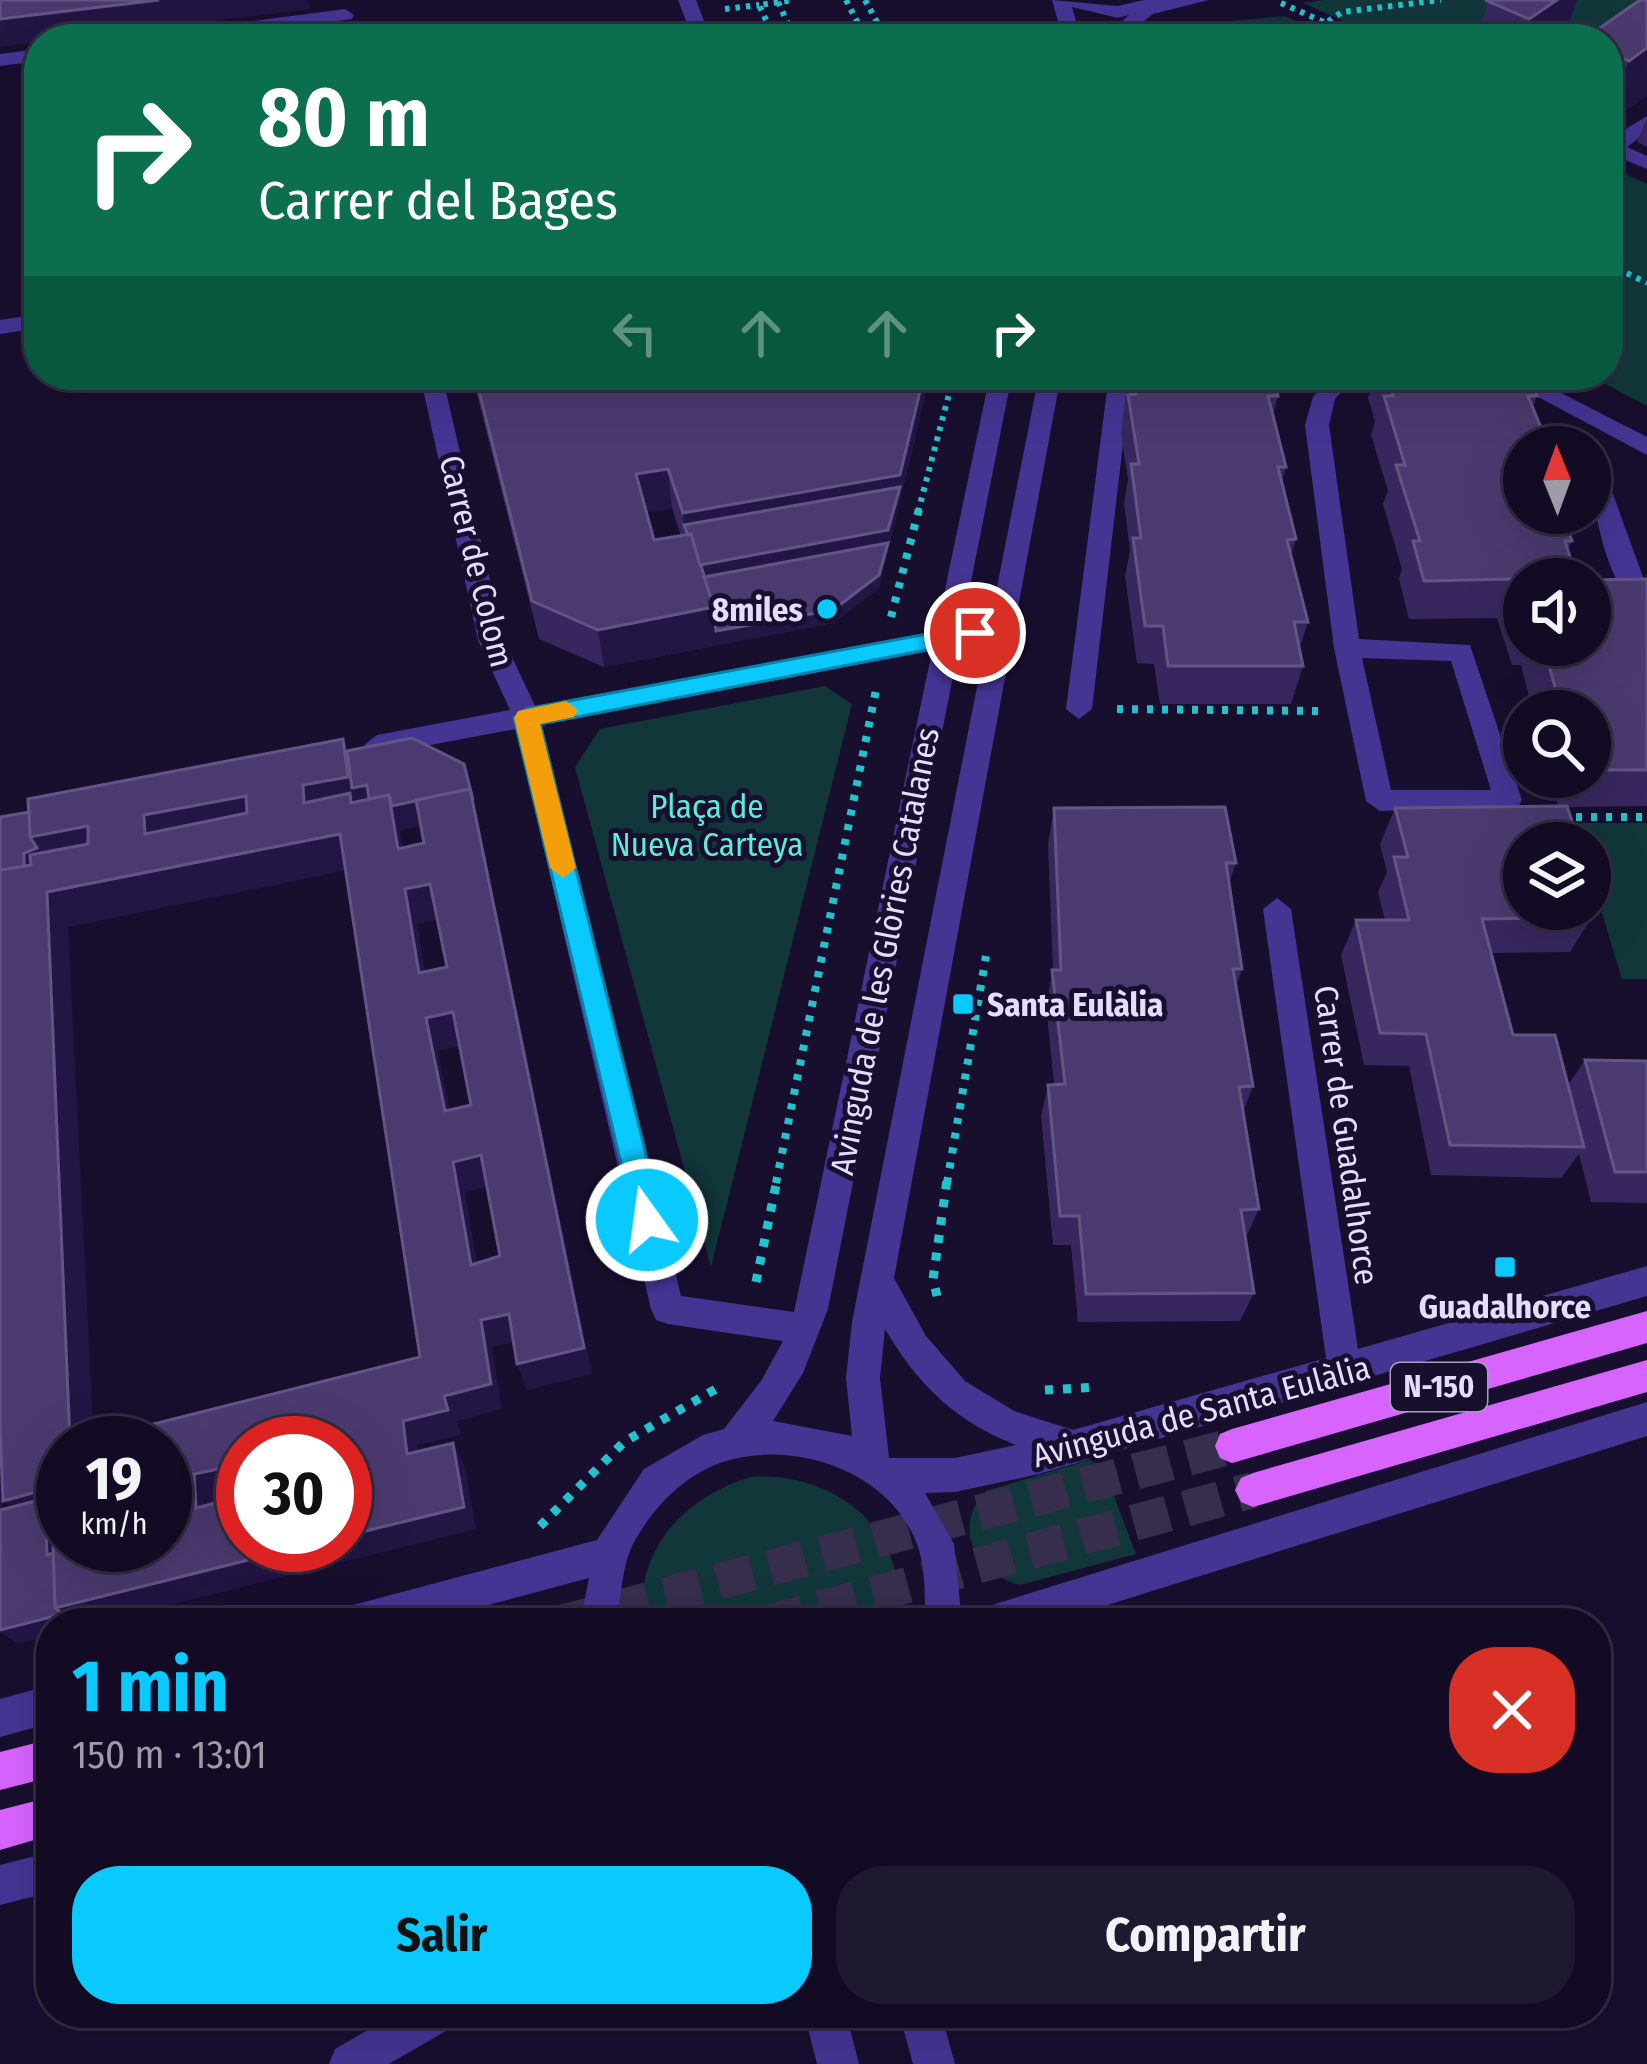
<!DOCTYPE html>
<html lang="es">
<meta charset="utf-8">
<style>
:root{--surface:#120b23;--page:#1f1930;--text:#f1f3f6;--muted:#9c9ba6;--line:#312b41;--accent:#09c9ff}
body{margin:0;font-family:"Fira Sans Condensed",sans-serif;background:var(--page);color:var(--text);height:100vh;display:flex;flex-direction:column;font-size:45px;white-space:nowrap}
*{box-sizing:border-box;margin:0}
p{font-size:39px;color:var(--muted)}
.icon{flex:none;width:66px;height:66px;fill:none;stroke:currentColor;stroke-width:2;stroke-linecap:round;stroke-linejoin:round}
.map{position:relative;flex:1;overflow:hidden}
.details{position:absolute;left:36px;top:1608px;width:1575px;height:420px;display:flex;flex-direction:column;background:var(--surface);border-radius:48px;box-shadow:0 12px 48px #0002,0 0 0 3px var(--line)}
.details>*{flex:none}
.banner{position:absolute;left:24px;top:24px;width:1599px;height:366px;border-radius:48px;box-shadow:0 12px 48px #0002,0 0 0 3px var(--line);background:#0b6e4f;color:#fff;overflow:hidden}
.needle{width:78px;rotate:359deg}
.buttons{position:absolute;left:1503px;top:426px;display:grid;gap:24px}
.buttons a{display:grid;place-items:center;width:108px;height:108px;border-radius:50%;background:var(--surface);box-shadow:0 12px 48px #0002,0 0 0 3px var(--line);font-size:60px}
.speed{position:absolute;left:36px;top:1416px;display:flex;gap:24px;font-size:60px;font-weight:700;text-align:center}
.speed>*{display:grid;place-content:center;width:156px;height:156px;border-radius:50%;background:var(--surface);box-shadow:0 12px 48px #0002,0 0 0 3px var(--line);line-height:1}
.speed small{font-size:30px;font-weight:400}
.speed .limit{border:18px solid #d22;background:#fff;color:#111}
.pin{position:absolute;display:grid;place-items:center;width:102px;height:102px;color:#fff;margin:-51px;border:6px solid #fff;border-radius:50%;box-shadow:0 3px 12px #0007}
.me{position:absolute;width:132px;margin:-66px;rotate:346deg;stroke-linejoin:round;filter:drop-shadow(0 0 9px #0008)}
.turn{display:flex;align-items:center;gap:42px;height:252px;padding:0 36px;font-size:54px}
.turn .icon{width:156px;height:156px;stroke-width:2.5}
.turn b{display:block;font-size:84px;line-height:102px}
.lanes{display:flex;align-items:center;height:114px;padding:0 36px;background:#0003;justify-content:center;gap:60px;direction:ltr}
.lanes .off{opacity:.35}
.round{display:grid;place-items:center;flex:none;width:126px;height:126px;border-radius:48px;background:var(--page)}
.summary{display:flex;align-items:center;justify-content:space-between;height:204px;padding:0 36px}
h1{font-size:72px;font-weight:700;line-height:90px;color:var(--accent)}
.cta{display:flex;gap:24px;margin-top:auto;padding:24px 36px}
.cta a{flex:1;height:138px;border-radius:48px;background:var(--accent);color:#111;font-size:48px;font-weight:700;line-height:138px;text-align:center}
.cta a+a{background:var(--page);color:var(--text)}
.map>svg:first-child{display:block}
.green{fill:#11373a}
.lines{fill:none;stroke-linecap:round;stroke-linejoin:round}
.primary-tunnel{stroke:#372e4e;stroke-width:36;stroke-dasharray:36 18;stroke-linecap:butt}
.path-far2{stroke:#23c3cd;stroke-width:6;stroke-dasharray:4.5 6;stroke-linecap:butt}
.path-far1{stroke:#23c3cd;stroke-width:8;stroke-dasharray:6 9;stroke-linecap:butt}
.path{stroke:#23c3cd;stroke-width:9;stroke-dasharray:8 10;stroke-linecap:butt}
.service{fill:#443593;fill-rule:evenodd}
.minor{fill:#443593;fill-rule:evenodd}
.primary{fill:#d864ff;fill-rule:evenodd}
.wall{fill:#38275e;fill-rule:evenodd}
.shaded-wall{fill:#231544}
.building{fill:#4b3a6f;stroke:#635486;stroke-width:3;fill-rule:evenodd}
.route{fill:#09c9ff;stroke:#0683a6;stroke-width:3}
.slow{fill:#f59e0b}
.poi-dot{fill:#09c9ff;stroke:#180f2f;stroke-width:4.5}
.labels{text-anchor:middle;stroke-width:10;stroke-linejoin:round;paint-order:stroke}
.shield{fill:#180f2f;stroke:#a89fc1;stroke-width:3}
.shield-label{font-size:30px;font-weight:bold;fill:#e5ddff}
.street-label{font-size:33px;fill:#e5ddff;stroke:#180f2f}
.poi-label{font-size:33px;font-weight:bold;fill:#e5ddff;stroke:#180f2f;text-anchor:end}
.park-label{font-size:33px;fill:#5bedda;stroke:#180f2f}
</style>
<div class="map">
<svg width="1647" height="2064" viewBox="0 0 1647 2064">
<rect width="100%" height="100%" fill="#180f2f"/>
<!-- green -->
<g class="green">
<path d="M1324,0h316l-52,39h-204l-81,-36z"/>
<path d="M1285,16l49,23h-179l42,-15z"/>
<path d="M1608,166l39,18v222l-59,-31h20z"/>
<path d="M825,686l27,18 -141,563 -136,-500 25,-38z"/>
<path d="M1574,823h73v156h-25l-32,-105v-31h-9z"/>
<path d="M1099,1457l37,97 -116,31c-44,-11 -69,-58 -34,-94z"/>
<path d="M751,1477c85,-6 160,55 146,146h-254c-9,-73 42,-127 108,-146z"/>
</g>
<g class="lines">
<!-- primary-tunnel -->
<g class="primary-tunnel">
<path d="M561,1623l671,-177"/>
<path d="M769,1623l484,-133"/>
</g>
<!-- path-far2 -->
<g class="path-far2">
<path d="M846,0l20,39"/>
<path d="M865,0l19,35 25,-3 29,7"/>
<path d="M778,2l17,37"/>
<path d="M1281,3l81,36"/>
<path d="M725,9l34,-4"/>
<path d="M775,39l-16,-34 35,-5"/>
<path d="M1302,39l40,-27 99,-12"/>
<path d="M1608,264l39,19"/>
<path d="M1270,375l20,9"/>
<path d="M918,512l36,-137"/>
</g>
<!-- path-far1 -->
<g class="path-far1">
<path d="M891,617l28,-108"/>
<path d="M1117,709l207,2"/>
<path d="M1561,817h86"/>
<path d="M776,1183l101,-498"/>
<path d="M947,1183l39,-227"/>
</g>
<!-- path -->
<g class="path">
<path d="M756,1282l21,-102"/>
<path d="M937,1296l-4,-17 14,-99"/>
<path d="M1045,1390l52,-3"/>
<path d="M540,1526l84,-84 97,-56"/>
</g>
<!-- service -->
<path class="service" d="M397,2013h60l-6,15 -62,36h-60l6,-15z"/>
<!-- minor -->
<g class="minor">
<path d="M678,0h18l15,39h-18z"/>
<path d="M1052,0l66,6 26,-6h65l-56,14 -31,25h-20l27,-24 -11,3 -46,-11 9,32h-18z"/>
<path d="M345,9l9,6 -2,4 -147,20h-52l9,-6z"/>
<path d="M39,49v12l-39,5v-12z"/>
<path d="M1647,116v16l-20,15 20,9v13l-39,-16v-13z"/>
<path d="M39,314v14l-39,6v-14z"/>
<path d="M420,375h22l62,265 31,66 401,-74 54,-257h22l-50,252 28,-5 49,-247h22l-167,903 32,58 39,45 49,30 59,19 253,-72 -63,-449 14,-11 14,11 67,440 289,-83v30l-608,178 -84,18 -30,1 29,51 8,79h-36c-2,-23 0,-52 -7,-73 -24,-78 -126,-113 -199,-87 -38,14 -67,45 -86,79 -12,22 -13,57 -18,81h-36l9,-45 -168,45h-86l5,-13 13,-5 244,-65 47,-71 59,-34 21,-6 37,-48 22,-40 -115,-17 -12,-4 -5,-11 -135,-580 -139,26 -13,-10 13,-10 133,-25 -32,-70zM986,641l-134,681 -6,56 6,58 -79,-15 30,-48 25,-64 131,-663zM932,651l-138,661 -113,-16 -139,-572zM885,1329c33,56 70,92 131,116l-61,13h-66l-9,-80z"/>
<path d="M1109,375h22l-39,334 -13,10 -13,-10z"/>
<path d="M1333,375h24l-22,24 -6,26 30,214 111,6 52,155 -4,7 -138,4 -14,-10 -32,-153 -29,-223 8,-28zM1362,658l89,3 40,129h-100z"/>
<path d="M1497,375h29l121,62v18z"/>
<path d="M1590,456l12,8 45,124v23c-42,-13 -57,-117 -57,-155z"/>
<path d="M1647,1402v34l-597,187h-76l5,-13 13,-5z"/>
<path d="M51,1685v38l-51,14v-38z"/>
<path d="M51,1852v40l-51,13v-40z"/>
<path d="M804,2013h42l13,51h-42z"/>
<path d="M899,2013h42l14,51h-42z"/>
</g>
<!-- primary -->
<g class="primary">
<path d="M1647,1311v32l-415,120 -12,-5 -5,-12 5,-12 12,-5z"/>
<path d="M1647,1360v32l-394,115 -12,-5 -6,-12 6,-12 12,-5z"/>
<path d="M51,1739v38l-51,13v-38z"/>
<path d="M51,1797v38l-51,15v-40z"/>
</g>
</g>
<!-- wall -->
<g class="wall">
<path d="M1489,0h88l-13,39h-89z"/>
<path d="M1647,0v95l-39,29v-85z"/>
<path d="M1647,118v29l-10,-5z"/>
<path d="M472,375h458l-51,213 -46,35 -229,44 -65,-28zM672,508l9,28 -27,4 -7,-28z"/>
<path d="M1128,375h145l5,21 -5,19 13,52 -4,14 14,58 -5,17 17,66 -9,27 4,17 -12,38h-131l-6,-40 -17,-1 -12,-87 5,-25 -6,-48 4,-24 -7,-45z"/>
<path d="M1376,375h153l8,21 -4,11 -9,40 48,94 -4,9 -44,29v66h66l57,-66v227l-80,1 -43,36 68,74 -22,35 -79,1 22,82 55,50 17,-25 62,1v142l-56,-1 -12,-48 -18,24 -130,-3 -22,-109 -45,-1 -23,-110 15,-35h29l-7,-28 9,-20 -7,-28 15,-36 163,-2 -8,-29h40v-66h-57l-12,-46h-9l-15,-47 -88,1 -10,-40 3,-10 -19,-65 5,-13 -17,-56 4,-14 -7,-23z"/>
<path d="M1054,808l182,55 -7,20 13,86 -6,18 17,99 -10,26 16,97 -14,30 9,54 -14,28 -162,1 -7,-77h-18l-12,-129 7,-31 6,-1 -8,-80 7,-34 -5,-126z"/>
</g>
<!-- shaded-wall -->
<g class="shaded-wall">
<path d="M159,0h149l2,9 -243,30h-28v3l-39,5v-28z"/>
<path d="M1557,0h20l-13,39h-42l7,-20z"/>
<path d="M1647,48v47l-39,29v-8l21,-55z"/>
<path d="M924,375h6l-51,213 -46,35 -229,44 -6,-37 116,-23 119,3 -130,-19 -19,-66 -1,-12z"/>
<path d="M668,469l4,39 -31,5 -5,-39z"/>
<path d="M343,739l12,37 12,9 103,4 9,36 113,549 -65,16 -10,-26 67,-16 -161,-523 -23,6 9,54 -69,-51 13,35 -285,58 26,516h-24l-46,-590 6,-16 58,-11 57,8 -1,-19 102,-19 58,7 -1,-18z"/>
<path d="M430,884l11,35 -24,5 14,83 -12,-34 -14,-84z"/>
<path d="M453,1012l11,33 -26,6 18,91 -11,-31 -19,-93z"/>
<path d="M481,1155l11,31 -27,6 17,101 -11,-28 -18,-103z"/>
<path d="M509,1314l10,27 -27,6 10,62 -45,12 4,14 -44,10 4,32 -14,-23 -4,-33 41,-25 37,-76z"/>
<path d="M0,1427l29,24 -28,6 2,59 -3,1z"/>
<path d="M453,1443l12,24 11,62 -379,94h-46v12l-33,9 -18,-12v-2l55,-22 -8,-53 -16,-32 -28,-22 48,-13 12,11v46h282v-9z"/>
<path d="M243,1464v27l-28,6 2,33 -21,-22 -2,-34z"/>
</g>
<!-- building -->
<g class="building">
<path d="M0,0h159l-159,19z"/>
<path d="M1489,0h68l-28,19 -42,-18z"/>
<path d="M1640,0h7v48l-18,13 -21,-9v-13h-24z"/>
<path d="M475,375h449l-24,100 -217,38 -15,-44 -32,5 18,66 37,-6 23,73 -116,23 -66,-29z"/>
<path d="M1133,375h140l5,21h-10l18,71h-8l18,72 -9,1 21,82h-14l9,44h-135l-5,-40h-18l-12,-88h8l-10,-74h8l-11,-69 8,-1z"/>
<path d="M1386,375h143l8,21h-9l21,51h-25v66h38l10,28h-7l12,38h-53v31l-10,-31 -90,2 -11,-40h7l-24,-76h9l-21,-69h9z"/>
<path d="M900,487l-12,43 -188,35 -9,-31 -3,1 -4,-10z"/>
<path d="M888,543l-9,32 -46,35 -117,21 -2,-24 -10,-30z"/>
<path d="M1647,579v191h-57v-59h-28l-19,-66h47v-65z"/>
<path d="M412,738l52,26 9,36 -3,-11 -78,17 -3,-11 -20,4 -2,-14 -15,3 -5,-37z"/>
<path d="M343,739l5,38 -45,8 1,18 46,-10 1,10 38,-8 9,54 26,-6 -8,-43 54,-11 114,559 -67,16 -8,-50 -28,6 10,64 -47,12 4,14 -45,11 4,33 46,-11 11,64 -119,29v-93h-102v21l-49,10 2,34 47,-12v49h66l-254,63 -2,-63 10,-3v3h102v-102h-87l342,-86 -80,-523 -293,58 23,551h-7v64l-11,3 -1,-22 -48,13 -3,-74v-557l31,-5 -1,-10 58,-11v-18l-58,11 -2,-38zM246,796l1,17 -102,21 -1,-19zM430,884l17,83 -28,6 -14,-84zM453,1012l18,93 -26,6 -19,-93zM481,1155l19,101 -29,9 -18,-103z"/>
<path d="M1567,806l12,37h-55v66h65l3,8 -110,2 31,116h42l29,112 -134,-2 -24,-111 -46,-1 -24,-113h53l-15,-63h14l-13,-49z"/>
<path d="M1225,807l11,56h-10l16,106h-9l20,117 -14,1 20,122 -18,1 13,83 -168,1 -7,-78h-19l-12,-131 17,-1 -13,-114h9l-7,-162z"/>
<path d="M29,812l1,25 7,11 -13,5v13l-24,4v-53z"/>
<path d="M1585,1060l62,1v111h-32z"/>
<path d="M51,1497l1,13 8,7 -14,3 1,35 6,-2 2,55 8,6 -63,16v-120z"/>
</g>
<!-- route -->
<path class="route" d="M975,625l8,2v12l-443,85 122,496 -5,10h-20l-123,-512 12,-9z"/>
<!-- slow -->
<path class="slow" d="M566,701l12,9 -4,7 -34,7 36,144 -13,10 -13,-10 -36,-150 4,-7z"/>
<!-- markers -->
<g class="poi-dot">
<circle cx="827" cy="609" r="12"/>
<rect x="951" y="992" width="24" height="24" rx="6"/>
<rect x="1493" y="1255" width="24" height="24" rx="6"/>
</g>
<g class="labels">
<!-- shield labels -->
<rect class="shield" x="1391" y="1363" width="96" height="48" rx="9"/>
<g class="shield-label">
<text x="1439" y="1397">N-150</text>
</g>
<!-- street labels -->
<g class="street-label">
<text transform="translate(477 561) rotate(76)" y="12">Carrer de Colom</text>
<text transform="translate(884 951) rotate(-79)" y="12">Avinguda de les Glòries Catalanes</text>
<text transform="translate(1347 1135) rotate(82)" y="12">Carrer de Guadalhorce</text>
<text transform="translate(1201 1411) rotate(-15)" y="12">Avinguda de Santa Eulàlia</text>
</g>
<!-- poi labels -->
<g class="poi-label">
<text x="803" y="621">8miles</text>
<text x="987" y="1016" text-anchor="start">Santa Eulàlia</text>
<text x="1505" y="1318" text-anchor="middle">Guadalhorce</text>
</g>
<!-- park labels -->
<g class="park-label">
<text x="707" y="818">Plaça de<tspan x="707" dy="38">Nueva Carteya</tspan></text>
</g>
</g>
</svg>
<div class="buttons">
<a><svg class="needle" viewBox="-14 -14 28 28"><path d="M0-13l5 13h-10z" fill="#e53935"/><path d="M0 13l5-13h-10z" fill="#9c9ba6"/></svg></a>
<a><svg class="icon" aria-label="sound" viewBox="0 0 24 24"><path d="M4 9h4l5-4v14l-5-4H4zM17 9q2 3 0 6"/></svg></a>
<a><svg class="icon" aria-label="search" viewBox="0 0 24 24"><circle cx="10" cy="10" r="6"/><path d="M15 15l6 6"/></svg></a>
<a><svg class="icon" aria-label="layers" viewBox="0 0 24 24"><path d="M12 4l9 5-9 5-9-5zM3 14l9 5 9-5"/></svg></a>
</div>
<div class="speed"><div>19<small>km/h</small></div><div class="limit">30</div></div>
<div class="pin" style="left:975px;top:633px;background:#d93025"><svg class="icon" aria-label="arrive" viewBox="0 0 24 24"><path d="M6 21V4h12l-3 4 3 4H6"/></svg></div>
<svg class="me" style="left:647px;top:1220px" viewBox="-20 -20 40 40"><circle r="17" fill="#09c9ff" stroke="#fff" stroke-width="3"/><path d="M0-11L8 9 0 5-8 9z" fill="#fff"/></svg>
<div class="banner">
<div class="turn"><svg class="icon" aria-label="right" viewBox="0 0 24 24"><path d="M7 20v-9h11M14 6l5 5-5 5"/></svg><div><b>80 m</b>Carrer del Bages</div></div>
<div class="lanes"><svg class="icon off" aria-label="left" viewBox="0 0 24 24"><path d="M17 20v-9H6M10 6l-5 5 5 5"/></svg><svg class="icon off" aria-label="ahead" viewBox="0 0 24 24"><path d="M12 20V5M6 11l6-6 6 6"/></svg><svg class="icon off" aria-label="ahead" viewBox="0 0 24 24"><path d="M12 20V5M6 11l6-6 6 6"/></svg><svg class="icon" aria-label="right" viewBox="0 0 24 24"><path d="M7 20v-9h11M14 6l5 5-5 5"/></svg></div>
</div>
<section class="details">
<div class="summary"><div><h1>1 min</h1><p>150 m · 13:01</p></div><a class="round" style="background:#d93025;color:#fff"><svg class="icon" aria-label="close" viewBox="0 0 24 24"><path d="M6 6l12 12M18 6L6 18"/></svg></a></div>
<div class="cta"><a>Salir</a><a>Compartir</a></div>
</section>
</div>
